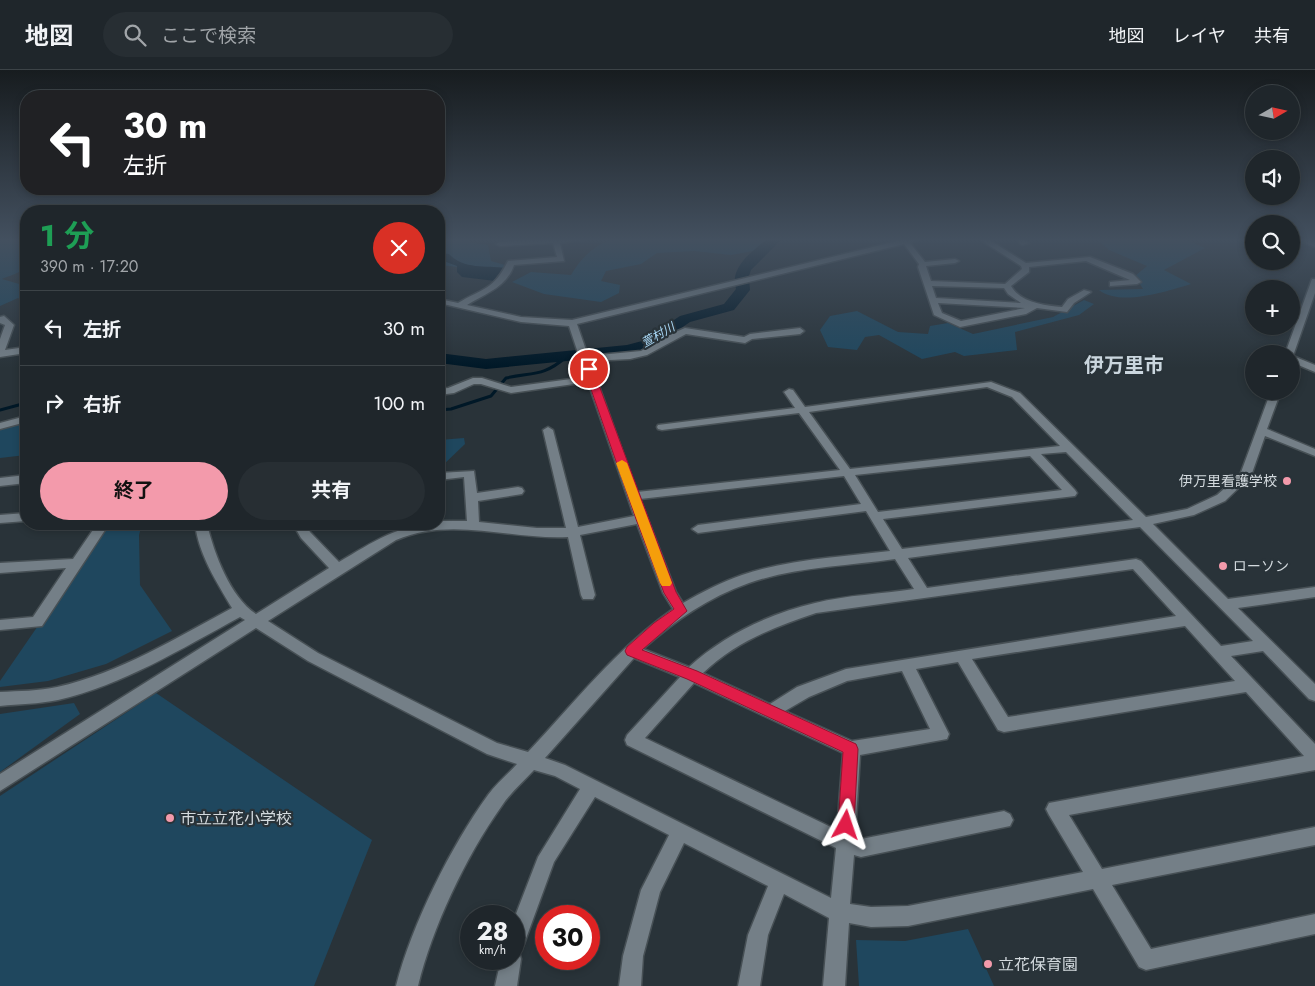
<!DOCTYPE html>
<html lang="ja">
<meta charset="utf-8">
<style>
:root{--surface:#1f262b;--page:#272e33;--text:#f1f3f6;--muted:#a1a5a9;--line:#3c4347;--accent:#f39aab}
body{margin:0;font-family:Jost,"Noto Sans JP",sans-serif;background:var(--page);color:var(--text);height:100vh;display:flex;flex-direction:column;font-size:19px;white-space:nowrap}
*{box-sizing:border-box;margin:0}
p{font-size:16px;color:var(--muted)}
.icon{flex:none;width:28px;height:28px;fill:none;stroke:currentColor;stroke-width:2;stroke-linecap:round;stroke-linejoin:round}
.map{position:relative;flex:1;overflow:hidden}
.side{position:absolute;left:20px;top:135px;width:425px;height:325px;display:flex;flex-direction:column;background:var(--surface);border-radius:20px;box-shadow:0 2px 8px #0003,0 0 0 1px var(--line)}
.side>*{flex:none}
.hud{position:absolute;left:20px;top:20px;width:425px;height:105px;border-radius:20px;box-shadow:0 2px 8px #0003,0 0 0 1px var(--line);background:#202124;color:#fff;overflow:hidden}
.needle{width:32px;rotate:81deg}
.fabs{position:absolute;left:1245px;top:15px;display:grid;gap:10px}
.fabs a{display:grid;place-items:center;width:55px;height:55px;border-radius:50%;background:var(--surface);box-shadow:0 2px 8px #0003,0 0 0 1px var(--line);font-size:25px}
.speed{position:absolute;left:460px;top:835px;display:flex;gap:10px;font-size:25px;font-weight:700;text-align:center}
.speed>*{display:grid;place-content:center;width:65px;height:65px;border-radius:50%;background:var(--surface);box-shadow:0 2px 8px #0003,0 0 0 1px var(--line);line-height:1}
.speed small{font-size:12px;font-weight:400}
.speed .limit{border:8px solid #d22;background:#fff;color:#111}
.pin{position:absolute;display:grid;place-items:center;width:42px;height:42px;color:#fff;margin:-21px;border:2px solid #fff;border-radius:50%;box-shadow:0 1px 5px #0007}
.me{position:absolute;width:55px;margin:-28px;rotate:5deg;stroke-linejoin:round;filter:drop-shadow(0 0 4px #0008)}
.turn{display:flex;align-items:center;gap:18px;height:105px;padding:0 20px;font-size:22px}
.turn .icon{width:65px;height:65px;stroke-width:2.5}
.turn b{display:block;font-size:35px;line-height:42px}
.round{display:grid;place-items:center;flex:none;width:52px;height:52px;border-radius:26px;background:var(--page)}
.summary{display:flex;align-items:center;justify-content:space-between;height:85px;padding:0 20px}
h1{font-size:30px;font-weight:700;line-height:38px;color:#1e9e55}
.action{display:flex;gap:10px;margin-top:auto;padding:10px 20px}
.action a{flex:1;height:58px;border-radius:30px;background:var(--accent);color:#111;font-size:20px;font-weight:700;line-height:58px;text-align:center}
.action a+a{background:var(--page);color:var(--text)}
ul{padding:0;list-style:none}
li{display:flex;align-items:center;gap:15px;height:75px;padding:0 20px;border-top:1px solid var(--line)}
li div{flex:1}
li b{display:block;font-size:19px}
li em{font-style:normal}
header{display:flex;align-items:center;gap:30px;box-sizing:border-box;height:70px;padding:0 25px;background:var(--surface);border-bottom:1px solid var(--line)}
header strong{font-size:24px}
nav{display:flex;gap:28px;margin-inline-start:auto;font-size:18px}
.search{width:350px;height:45px;background:var(--page);display:flex;align-items:center;gap:12px;box-sizing:border-box;padding:0 18px;border-radius:28px;color:var(--muted);font-size:19px}
.map>svg:first-child{display:block}
.green{fill:#1f475e}
.water{fill:#001827}
.lines{fill:none;stroke-linecap:round;stroke-linejoin:round}
.stream-far1{stroke:#001827;stroke-width:2.5}
.stream{stroke:#001827;stroke-width:3}
.river{fill:#001827;fill-rule:evenodd}
.minor-casing{stroke:#475055;stroke-width:3}
.minor{fill:#747f87;fill-rule:evenodd}
.route{fill:#e11d48;stroke:#92132f}
.slow{fill:#f59e0b}
.poi-dot{fill:#f39aab;stroke:#293339;stroke-width:2}
.labels{text-anchor:middle;stroke-width:4.5;stroke-linejoin:round;paint-order:stroke}
.far-water-label{font-size:12px;font-style:italic;fill:#aad9f7;stroke:#293339}
.poi-label{font-size:14px;fill:#d3dade;stroke:#293339;text-anchor:end}
.near-poi-label{font-size:16px;fill:#d3dade;stroke:#293339;text-anchor:start}
.far-town-label{font-size:20px;font-weight:bold;fill:#cad6de;stroke:#293339}
</style>
<header>
<strong>地図</strong>
<div class="search"><svg class="icon" aria-label="search" viewBox="0 0 24 24"><circle cx="10" cy="10" r="6"/><path d="M15 15l6 6"/></svg>ここで検索</div>
<nav><a>地図</a><a>レイヤ</a><a>共有</a></nav>
</header>
<div class="map">
<svg width="1315" height="916" viewBox="0 0 1315 916">
<rect width="100%" height="100%" fill="#293339"/>
<!-- green -->
<g class="green">
<path d="M0,169h26v11l-7,2 2,5 5,2c0,14 -13,15 -24,20l24,7v17l-8,-5 -18,8z"/>
<path d="M439,169h30l-1,3 20,3 3,16 14,4 2,7 -68,-7z"/>
<path d="M614,169h156l-17,12 -22,4 -37,-4 -37,2 -16,11 -35,7 -5,10 19,4 -1,8 -18,9 -57,-8 -32,-12 19,-10 40,3c9,-16 25,-32 43,-36z"/>
<path d="M1097,169h88l20,9 -41,22 27,14c-23,7 -71,23 -92,6l44,-1 -8,-13 12,-10 -38,-16z"/>
<path d="M1084,230l10,4 -15,11 -64,17 2,18 -53,6 -9,-4 -33,7 -43,-24 -14,2 -8,13 -29,-3 -8,-17 10,-14 27,-5 41,21 30,2 2,-8 18,-3 25,11 80,-17z"/>
<path d="M26,351v34l-26,3v-30z"/>
<path d="M464,368l1,6 -26,25v-29z"/>
<path d="M108,454h34l-3,11 1,50 32,46 -66,33 -58,17 -48,6v-6z"/>
<path d="M156,623l216,147 -58,146h-314v-190z"/>
<path d="M74,633l6,11 -80,58v-58z"/>
<path d="M968,859l26,57h-135l-3,-46 49,1z"/>
</g>
<!-- water -->
<path class="water" d="M442,183l7,1c15,16 37,11 56,14l-10,13 -33,-4 -5,-5v-6l-16,-6 -2,-4z"/>
<g class="lines">
<!-- stream-far1 -->
<path class="stream-far1" d="M564,289l2,-2"/>
<!-- stream -->
<g class="stream">
<path d="M0,340l26,-7"/>
<path d="M439,340l12,-1 40,-13 15,-18c27,-6 37,-1 60,-21"/>
</g>
<!-- river -->
<path class="river" d="M767,169h15l-31,31 -2,6 1,14 -16,20 -44,12 -36,25 -25,8 -143,14 -47,-6v-10l47,6 141,-14 15,-4 38,-25 44,-12 12,-15c-1,-5 -2,-11 0,-16 5,-14 20,-25 31,-34z"/>
<defs>
<g id="minor">
<path d="M542,169h48l-30,4 4,18 -50,4c-7,22 -29,29 -47,40l54,12 51,3 334,-81h14l-10,4 15,19 30,-3 4,2 -4,2 -29,3 5,15 74,3 17,-15 -1,-3 -42,-27h9l38,24 64,-6 43,17 8,8 -4,2 -27,2v-4l20,-2 -44,-19 -57,6v5l-18,14c10,17 33,19 51,21l6,-8 16,-9 7,2 -17,11 -7,9 -30,-4 -11,6 -66,13 -26,-12 -16,-48 1,-3 -15,-20 -327,80 11,32 53,-5 30,-17 14,-6 59,9 6,-3 50,-6 4,3 -4,3 -48,5 -7,4 -59,-9 -39,21 -17,4 -40,2 47,131 203,-22 -41,-57 -137,17 -4,-1 -1,-2 1,-2 137,-17 -11,-16 5,-3 4,1 12,17 186,-25 29,11 126,124 41,-8 30,-14 23,-20 31,-84h10l-14,38 48,20v7l-50,-20 -14,40 -26,25 -31,14 -41,9 75,75 87,-12v10l-77,11 77,76v17l-6,-2 -46,-48 -32,5 84,88v26l-246,45 33,54 213,-42v18l-203,40 39,64 164,-35v20l-169,36 -7,-3 -46,-78 -185,37 -37,1 -22,-4 -4,63h-22l6,-68 -45,-24 -16,41 -8,51h-22l10,-51 20,-49 -84,-43 -24,49 -17,64 -2,30h-22l4,-30 18,-66 28,-55 -74,-38 -41,65 -30,82 -3,7 -2,1 2,7 -4,27h-22l6,-27h13v-40l24,-62 42,-68 -25,-13 -21,-6c-11,12 -24,23 -33,37 -35,49 -69,121 -83,179h-22c16,-62 55,-140 92,-191 8,-11 20,-21 29,-31l-30,-10 -179,-93 -52,-33 -256,163v-17l245,-154 -5,-3c-59,32 -117,68 -182,83 -19,4 -39,4 -58,6v-14c19,-1 39,-1 57,-5 63,-14 119,-49 175,-79 -16,-27 -33,-53 -37,-84h12c7,29 23,73 49,90l73,-46 -28,-30 -8,-14h12l5,8 29,30c34,-20 59,-38 100,-38v-3h28l-3,-44 -25,3v-7l35,-2 3,22 41,-6 4,1 2,3 -2,3 -44,7 1,21 58,6h29l-23,-98 5,-3 5,3 25,97 56,-11 -46,-134 -77,11 -30,-9h-7l-20,9 -15,2v-6l9,-1 25,-10h9l29,9 75,-10 -17,-51 -48,-4 -82,-19v-4l19,4c25,-15 36,-13 50,-42l49,-4 -4,-14 -53,3 -4,-2 4,-2zM932,216l72,2 4,6 13,9 -85,-5zM938,233l87,5 -64,13 -19,-8zM987,317l25,10 48,49 -210,23 -41,-57zM1066,382l67,68 -231,29 -19,-30 192,-23 2,-3 -2,-3 -34,-36zM1030,386l32,34 -184,22 -23,-37zM844,406l17,28 -163,21 -6,4 6,4 168,-22 24,40c-49,6 -101,8 -148,24 -20,7 -40,17 -59,28l-7,-11 -36,-93zM637,454l26,69 10,16c-56,39 -99,94 -145,143l-31,-9 -179,-90 -50,-32 128,-81c56,-24 114,0 172,-3l13,58 2,4h10l2,-4 -15,-60zM1140,457l113,114 -32,5 -80,-85 -5,-2 -209,29 -19,-30zM895,489l19,30c-33,5 -67,6 -99,14 -46,11 -91,32 -126,64l-46,-18c31,-28 66,-52 106,-66 46,-16 98,-17 146,-24zM1133,499l43,47 -330,53 -49,18 -27,17 -67,-31c32,-31 71,-46 113,-60zM1185,556l50,55 -227,36 -36,-58zM634,588l46,19 -53,58 -2,5 2,5 209,103 -5,50 -266,-133 -20,-7zM958,592l40,68 6,2 242,-40 58,64 -255,47 -3,6 3,6 34,57 -175,34 -37,1 -21,-3 4,-49 7,2 149,-31 3,-6 -3,-6 -6,-3 -143,28 -6,-2 5,-82 87,-16 2,-5 -33,-65zM902,601l28,58 -78,12 -67,-30 24,-14 38,-16zM694,613l149,70 -6,77 -192,-92z"/>
<path d="M1016,169h8l5,4 -7,2z"/>
<path d="M1296,169h11l8,4v4z"/>
<path d="M1312,209h3v14l-22,63 22,9v7l-24,-10v-8h-6z"/>
<path d="M4,246l10,9 -9,25 21,-3v6l-26,4v-18l5,-14 -5,-2v-6z"/>
<path d="M26,346v6l-26,7v-6z"/>
<path d="M26,405v8l-26,3v-8z"/>
<path d="M26,443v8l-26,2v-8z"/>
<path d="M97,454h12l-67,102 -42,4v-10l33,-3 33,-49 -66,5v-10l73,-4z"/>
</g>
</defs>
<!-- minor casing -->
<use href="#minor" class="minor-casing"/>
<!-- minor -->
<use href="#minor" class="minor"/>
</g>
<!-- sky -->
<linearGradient id="sky" x2="0" y2="1"><stop stop-color="#171c1f"/><stop offset="0.57" stop-color="#43505f"/><stop offset="1" stop-color="#43505f" stop-opacity="0"/></linearGradient>
<rect width="1315" height="298" fill="url(#sky)"/>
<!-- route -->
<path class="route" d="M589,296l4,3 83,223 11,19 -45,39 55,21 159,73 2,5 -4,76 -2,6 -6,2 -6,-2 -2,-6 5,-73 -156,-73 -60,-24 -2,-4 2,-4 27,-24 20,-14 -10,-16 -28,-74 -52,-150z"/>
<!-- slow -->
<path class="slow" d="M622,390l5,3 45,120 -2,3h-8l-2,-3 -44,-120z"/>
<!-- markers -->
<g class="poi-dot">
<circle cx="1287" cy="411" r="5"/>
<circle cx="1223" cy="496" r="5"/>
<circle cx="170" cy="748" r="5"/>
<circle cx="988" cy="894" r="5"/>
</g>
<g class="labels">
<!-- far-water labels -->
<g class="far-water-label">
<text transform="translate(658 265) rotate(-30)" y="4">萱村川</text>
</g>
<!-- poi labels -->
<g class="poi-label">
<text x="1277" y="416">伊万里看護学校</text>
<text x="1233" y="501" text-anchor="start">ローソン</text>
</g>
<!-- near-poi labels -->
<g class="near-poi-label">
<text x="180" y="754">市立立花小学校</text>
<text x="998" y="900">立花保育園</text>
</g>
<!-- far-town labels -->
<g class="far-town-label">
<text x="1124" y="302">伊万里市</text>
</g>
</g>
</svg>
<div class="fabs">
<a><svg class="needle" viewBox="-14 -14 28 28"><path d="M0-13l5 13h-10z" fill="#e53935"/><path d="M0 13l5-13h-10z" fill="#a1a5a9"/></svg></a>
<a><svg class="icon" aria-label="sound" viewBox="0 0 24 24"><path d="M4 9h4l5-4v14l-5-4H4zM17 9q2 3 0 6"/></svg></a>
<a><svg class="icon" aria-label="search" viewBox="0 0 24 24"><circle cx="10" cy="10" r="6"/><path d="M15 15l6 6"/></svg></a>
<a>+</a>
<a>−</a>
</div>
<div class="speed"><div>28<small>km/h</small></div><div class="limit">30</div></div>
<div class="pin" style="left:589px;top:299px;background:#d93025"><svg class="icon" aria-label="arrive" viewBox="0 0 24 24"><path d="M6 21V4h12l-3 4 3 4H6"/></svg></div>
<svg class="me" style="left:846px;top:755px" viewBox="-20 -20 40 40"><path d="M0-17L14 15 0 8-14 15z" fill="#e11d48" stroke="#fff" stroke-width="4"/></svg>
<div class="hud">
<div class="turn"><svg class="icon" aria-label="left" viewBox="0 0 24 24"><path d="M17 20v-9H6M10 6l-5 5 5 5"/></svg><div><b>30 m</b>左折</div></div>
</div>
<section class="side">
<div class="summary"><div><h1>1 分</h1><p>390 m · 17:20</p></div><a class="round" style="background:#d93025;color:#fff"><svg class="icon" aria-label="close" viewBox="0 0 24 24"><path d="M6 6l12 12M18 6L6 18"/></svg></a></div>
<ul>
<li><svg class="icon" aria-label="left" viewBox="0 0 24 24"><path d="M17 20v-9H6M10 6l-5 5 5 5"/></svg><div><b>左折</b></div><em>30 m</em></li>
<li><svg class="icon" aria-label="right" viewBox="0 0 24 24"><path d="M7 20v-9h11M14 6l5 5-5 5"/></svg><div><b>右折</b></div><em>100 m</em></li>
</ul>
<div class="action"><a>終了</a><a>共有</a></div>
</section>
</div>
